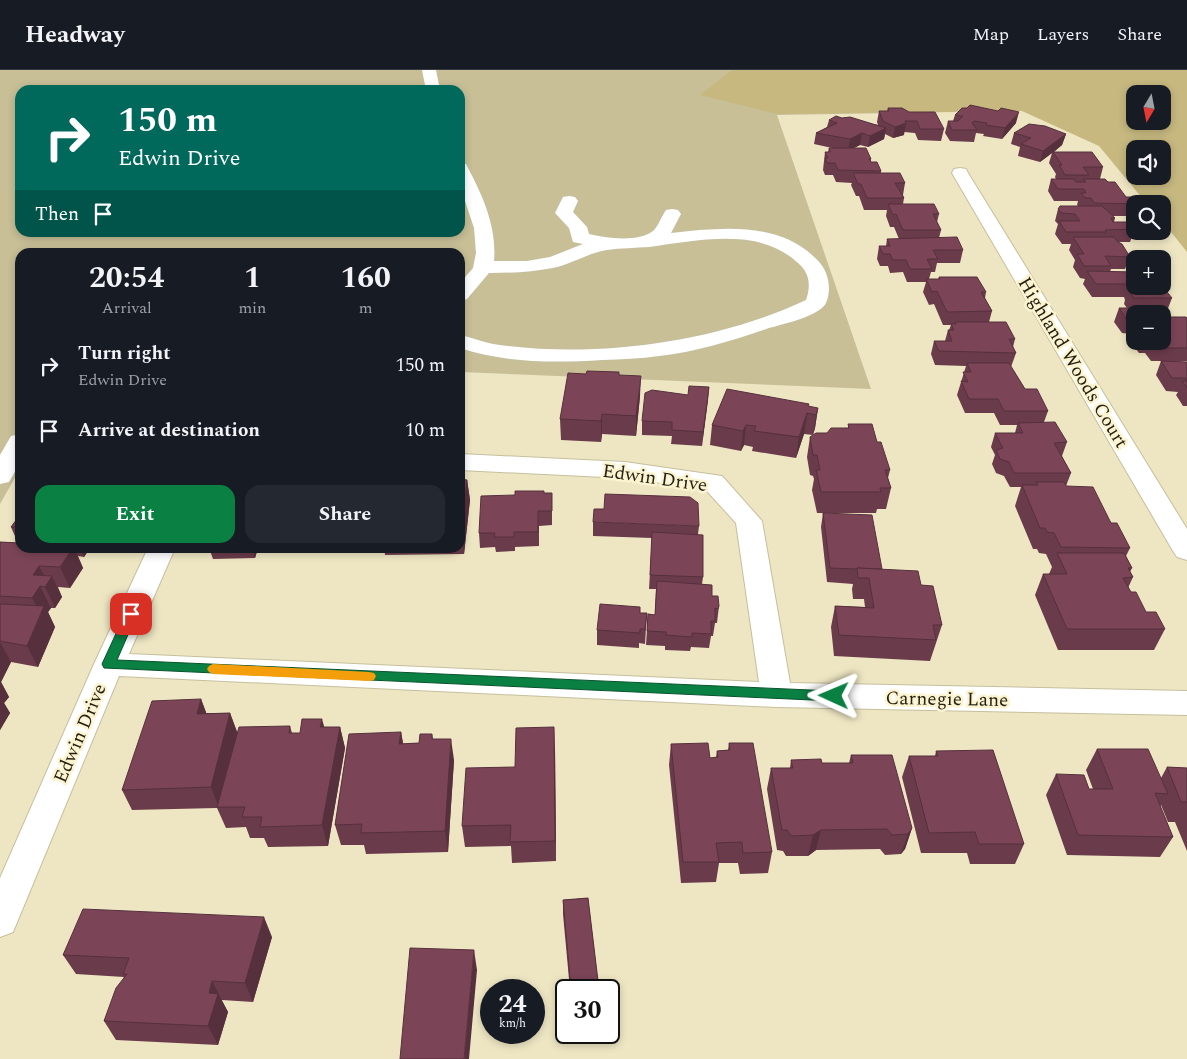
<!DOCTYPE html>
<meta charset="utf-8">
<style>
:root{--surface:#171b24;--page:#242831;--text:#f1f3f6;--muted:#9ea1a6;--line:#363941;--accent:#0b8043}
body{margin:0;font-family:Spectral,serif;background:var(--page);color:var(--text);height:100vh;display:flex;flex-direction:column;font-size:19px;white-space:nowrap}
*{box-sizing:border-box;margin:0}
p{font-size:16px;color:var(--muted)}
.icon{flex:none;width:28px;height:28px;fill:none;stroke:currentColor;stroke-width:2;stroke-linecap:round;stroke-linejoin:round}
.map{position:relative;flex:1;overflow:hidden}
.side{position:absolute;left:15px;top:178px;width:450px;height:305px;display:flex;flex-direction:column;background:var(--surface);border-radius:15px;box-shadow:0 2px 8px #0003}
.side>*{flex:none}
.hud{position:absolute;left:15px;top:15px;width:450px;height:152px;border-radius:15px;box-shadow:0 2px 8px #0003;background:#00695c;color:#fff;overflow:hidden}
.needle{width:32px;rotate:190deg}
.buttons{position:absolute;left:1126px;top:15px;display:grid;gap:10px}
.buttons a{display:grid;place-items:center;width:45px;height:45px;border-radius:10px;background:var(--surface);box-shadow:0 2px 8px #0003;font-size:25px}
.speed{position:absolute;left:480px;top:909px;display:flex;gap:10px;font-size:25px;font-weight:700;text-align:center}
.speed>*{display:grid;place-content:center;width:65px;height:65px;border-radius:50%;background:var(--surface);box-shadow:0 2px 8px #0003;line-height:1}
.speed small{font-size:12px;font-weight:400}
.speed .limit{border:2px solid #111;border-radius:8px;background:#fff;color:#111}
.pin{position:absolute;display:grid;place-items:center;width:42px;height:42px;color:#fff;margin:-21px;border-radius:10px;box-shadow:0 2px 8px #0006}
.me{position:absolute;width:55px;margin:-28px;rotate:271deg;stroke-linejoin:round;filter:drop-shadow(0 0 4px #0008)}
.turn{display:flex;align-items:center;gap:18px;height:105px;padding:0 20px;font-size:22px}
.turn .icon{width:65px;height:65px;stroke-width:2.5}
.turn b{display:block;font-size:35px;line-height:42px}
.then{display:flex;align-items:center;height:48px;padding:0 20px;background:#0003;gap:10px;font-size:19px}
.eta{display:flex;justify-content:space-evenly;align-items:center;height:85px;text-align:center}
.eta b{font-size:30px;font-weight:700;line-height:35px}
.primary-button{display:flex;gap:10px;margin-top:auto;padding:10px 20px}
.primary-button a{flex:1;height:58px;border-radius:15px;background:var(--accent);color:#fff;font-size:20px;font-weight:700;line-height:58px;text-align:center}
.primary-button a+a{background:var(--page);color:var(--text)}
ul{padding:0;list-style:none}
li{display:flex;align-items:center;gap:15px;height:65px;padding:0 20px}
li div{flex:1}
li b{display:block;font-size:19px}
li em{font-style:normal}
header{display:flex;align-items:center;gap:30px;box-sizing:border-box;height:70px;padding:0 25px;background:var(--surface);border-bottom:1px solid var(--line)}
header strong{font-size:24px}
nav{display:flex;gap:28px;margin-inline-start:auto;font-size:18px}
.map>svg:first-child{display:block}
.green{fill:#c8bf97;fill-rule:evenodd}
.forest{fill:#c6b87f;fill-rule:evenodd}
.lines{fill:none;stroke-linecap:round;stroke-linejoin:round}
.minor-casing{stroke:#c6bf9d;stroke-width:2}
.minor{fill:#fff;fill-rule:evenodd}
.wall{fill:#6a3b4b}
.shaded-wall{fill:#56303d}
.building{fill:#7b4557;stroke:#56303d}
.route{fill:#0b8043;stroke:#07532c}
.slow{fill:#f59e0b}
.labels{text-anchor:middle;stroke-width:5;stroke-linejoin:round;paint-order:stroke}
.street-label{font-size:19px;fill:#242114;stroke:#fcf4d0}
</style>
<header>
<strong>Headway</strong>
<nav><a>Map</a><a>Layers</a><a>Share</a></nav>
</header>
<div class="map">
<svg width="1187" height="989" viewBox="0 0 1187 989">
<rect width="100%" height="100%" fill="#eee6c3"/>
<!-- green -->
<path class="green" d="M0,0h927l29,42 -179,3 94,274 -411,-17v-120h-440v217l-20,35zM20,20h440v142h-440z"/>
<!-- forest -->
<path class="forest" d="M732,0h455v182l-24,-30 -1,-18h-15l-48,-58 -77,-35 -245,3 -77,-19zM1135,24h27v27h-27zM1135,79h27v27h-27z"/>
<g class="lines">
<defs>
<g id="minor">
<path d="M422,0h14l4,20h-14z"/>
<path d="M460,93l6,1 2,4c15,28 29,60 26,93h33l23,-4 33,-13 -10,-2 -4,-14 -14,-15 8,-16 6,-1 6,1 3,4 -5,11 14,15 2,7c16,4 51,9 65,-4 5,-5 7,-13 12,-20l6,-1 6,1 3,4 -10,19c47,-5 103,-12 141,22 8,7 14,14 16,25 2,8 1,23 -6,28 -12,10 -38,16 -53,20 -35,12 -73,24 -110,28 -19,3 -38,3 -57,4 -48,3 -96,3 -142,-12v-13c11,2 22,7 33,9 100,15 222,-1 313,-44 5,-14 4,-27 -8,-37 -39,-37 -101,-22 -149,-16 -14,1 -28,1 -42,3 -19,3 -35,14 -54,18 -21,4 -42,5 -64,5l-22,26 -7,2v-18l13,-15 3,-15 -2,-25 -14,-42z"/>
<path d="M960,98l6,1 2,4 219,356v31l-10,-3 -4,-6 -221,-378 2,-4z"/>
<path d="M20,364v29l-11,19 -9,2v-29l11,-19z"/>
<path d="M460,384l165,8 97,14 40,45 28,162 397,8v24l-411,-8 -657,-31 -106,256 -13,5v-59l94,-214 54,-116h27l-46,106 630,28 -23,-159 -31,-34 -80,-11 -165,-8z"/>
</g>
</defs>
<!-- minor casing -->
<use href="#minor" class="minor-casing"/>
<!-- minor -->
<use href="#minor" class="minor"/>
</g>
<!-- wall -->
<g class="wall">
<path d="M888,38l56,21 -3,12 -23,-1 -3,-7 -11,-1v3l-11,3 -8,-4 -1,5 -16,8 -8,-2 -6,3 17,11v3l10,9v2l24,10 -2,12 1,3 -1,6 36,10 -2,8 4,8 -2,8 24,12 -3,13h-23l-2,9h-4l-2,7h9l1,-2 47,15 -1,6 7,13 -3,11 26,17 -2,8 3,6 -5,14 14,22 23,22 -4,11 23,20 -5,14 9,17 -5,13 45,37 19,25 -4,8 6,12 -2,4 3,5 -5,11 18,24 19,17 -11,21h-96l-23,-55 8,-21h6l3,-7 -6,-13 -7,-1 -2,-4h-4l-18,-43 6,-19h-11l-6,-11 -8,-3 -4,-9 3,-9 -4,-8 4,-14h20l2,-8h-17l-6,-12h-29l-8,-18 9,-29 -31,-1 -4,-11 3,-13h11l3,-11h1l2,-5h-8l-9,-21 -5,1 -6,-13 3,-10h-19l-4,-10 -13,1 -2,-7h-8l-3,-7 2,-13h7l1,-7h12l-5,-12h-4l-4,-11 1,-6h-23l-5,-14h-3l-5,-11 1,-2 -16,-1 -3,-7h-8l-2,-5 2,-18h3l1,-4h3l-18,-4 2,-11 11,-6 2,-7 13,-2 36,7 -1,-3 2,-11h8z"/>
<path d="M955,45l61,8 -14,16 -19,-3 1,-2 -8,-1 -2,9 -24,-1 -5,-8 3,-12h5z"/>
<path d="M1014,63l52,1 -4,11 -8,7 49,15 -3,12 8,3 27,22 -1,12h-22l3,2 -1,4 21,7 -5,13h-12l12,15 -5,12h-14l-1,3 62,26 -5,13h-9l-23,3v27h27l25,-23v43h-17l17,1v44h-4l-7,-11 2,-3 -12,-1 -10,-16 5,-14h-10l-6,-8h-6l-6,-8 2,-6 -4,-5 -9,-1 -8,-11 5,-14h8l-3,-4 1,-4 -1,-3h-32l-9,-13 2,-5 -5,-1 -7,-11 2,-7 -6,-10 2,-6h-9l-7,-10 3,-10 -3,-3 3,-12 20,-3 -1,-1 1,-4h-24l-6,-10 3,-12h5l-1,-2 1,-3 -7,-11 3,-10 -12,9 -22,-6 2,-9 -9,-3z"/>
<path d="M619,305l21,21 -4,40 -34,-2 -1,8 -40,-2 -1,-21z"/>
<path d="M709,317l-7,59 -31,-2 1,-8 -30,-1v-14l46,-26z"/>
<path d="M818,338l-3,20 -2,7 -9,-1 -8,24 -44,-7 1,-4 -9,-2 -3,6 -31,-6 2,-20z"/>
<path d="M848,354l29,18 13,28 -2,8 3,10 -5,21h-9l-1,4h-59l-5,-23 2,-11 -1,-3 -3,-1 -3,-18 3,-20 38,-9z"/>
<path d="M460,409l7,1 3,20 -6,54 -79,1 -1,-7h76z"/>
<path d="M544,423h8v32l-13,1v20l-24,1v4l-19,1 -1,-5 -15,1 -1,-15 36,-38z"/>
<path d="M823,443l59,56 39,16 21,40 -12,36 -96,-5 -3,-29 4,-21 30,1 -1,-8h-11l-1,-10 1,-5 -26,-2 -6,-55z"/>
<path d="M20,445v33h70l-6,9 -6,-1 5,12 -13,20 -12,-1 4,10 -7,11h-4l-3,4 7,15 -17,40 -27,-5 -10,20 8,15 -5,6 6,10 -10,17v-188l18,1 -7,-16z"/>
<path d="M593,452l106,4 -1,8 5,43 -1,7 10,12 7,10 -2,17h-2l-2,13h-2l-2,12 -18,-1 -1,4 -25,-1v-4l-19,-1 2,-31 7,1 1,-26h-7l3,-51 -59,-2z"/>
<path d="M209,478h49l-3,10 -42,1z"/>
<path d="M640,543h7l-2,31 -6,-1v5l-42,-3v-15z"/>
<path d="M201,629l5,14h24l7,20 53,-7 2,7h8l24,-6h16l5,21 -17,98 -60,1 -4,-9h-14l-4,-11 -20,1 -9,-20 -85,2 -10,-20z"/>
<path d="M401,662l2,12 16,-1 13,-9 1,5 21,21 -6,92 -82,2 -2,-9h-23l-6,-20z"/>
<path d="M729,673l43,109 -4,21 -28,1 -2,-11h-19l-3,19 -35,1 -12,-118 2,-21 39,14 6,-1 1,-6 11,-1z"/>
<path d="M555,678l1,113 -44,2 -1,-17 -46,1 -3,-21 53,-59z"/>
<path d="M1097,679l64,29 6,-11 20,1v83l-12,-29h-7l-7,-17 -1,1 13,31 -13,20 -93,-2 -21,-60 10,-21 33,15h4l-7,-19z"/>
<path d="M936,681l88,93 -9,20h-45l-3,-11h-46l-19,-76 7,-21h26z"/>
<path d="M851,685l61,73 -7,21 -4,5 -16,1 -5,-6 -64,1 -8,6h-22l-3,-5 -6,-1 -10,-61 4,-21h19l1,-8 31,3h27z"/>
<path d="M588,828l11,92h-29l-7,-76v-14z"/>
<path d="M272,867l-19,65 -31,-2v1l6,11 -10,33 -102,-5 -12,-19 20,-44 -48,-3 -13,-19z"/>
</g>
<!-- shaded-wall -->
<g class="shaded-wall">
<path d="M1019,42l-3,11 -14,16 3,-11z"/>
<path d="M906,53l-2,12 -11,3 2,-11z"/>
<path d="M886,58l-2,11 -16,8 2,-11z"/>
<path d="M862,63l-2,12 -12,6 2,-12z"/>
<path d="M1066,64l-4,11 -9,7 -1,1 -12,9 3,-11z"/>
<path d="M641,306l-1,20 -4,40v-20z"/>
<path d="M709,317l-1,14 -6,45 1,-14z"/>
<path d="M809,334l-5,30 -8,24 3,-21z"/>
<path d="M818,338l-3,20 -2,7 3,-20z"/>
<path d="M602,344v20l-1,8v-21z"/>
<path d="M746,355l-2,20 -3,6 2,-20z"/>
<path d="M467,410l3,20 -6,54 -2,-21z"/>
<path d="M73,478h1l9,20 -13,20 -10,-21z"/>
<path d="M80,478h10l-6,9z"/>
<path d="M252,478h6l-3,10z"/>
<path d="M39,496l9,17 4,-7 10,21 -7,11 -10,-21 -5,-1 11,22 -3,4 7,15 -17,40 -11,-21 14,-31 -9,-17 1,-23z"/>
<path d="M0,572l11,20 -10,20 8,15 -5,6 6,10 -10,17z"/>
<path d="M201,629l8,21 -12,-6z"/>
<path d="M230,643l8,21 -19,74 -8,-21z"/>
<path d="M322,649l6,21 -8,-13z"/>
<path d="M340,657l5,21 -17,98 -6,-21z"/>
<path d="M554,657l1,21 1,113 -1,-20z"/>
<path d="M401,662l4,21 -6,-9z"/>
<path d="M451,669l3,21 -6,92 -3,-21z"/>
<path d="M912,758l-7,21 -4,5 7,-20z"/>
<path d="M821,760l-5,20 -8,6 5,-21z"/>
<path d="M264,847l8,20 -19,65 -8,-19z"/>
<path d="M474,880l3,20 -8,89h-5z"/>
<path d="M212,911l16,31 -10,33 -10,-19 1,-33z"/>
</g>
<!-- building -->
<g class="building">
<path d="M970,35l28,6 3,-3 18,4 -14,16 -19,-3 1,-2 -13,-2 -2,2 5,7h-25l-4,-9h10l5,-5 -8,-1 7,-7h5z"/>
<path d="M888,38h14l7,4h26l9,17h-24l-3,-8h-12l1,2 -11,4 -12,-6 -4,-10h10z"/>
<path d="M836,46l6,2 8,-1 36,11 -16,8 -8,-3 -12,6 -34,-6 21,-10 -8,-3z"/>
<path d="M1029,54l16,2 21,8 -23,17 -22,-7 10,-6 -17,-5z"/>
<path d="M829,78h37l5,11h-2l2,3h6l4,9 -43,-1 -3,-7h-8l-2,-5h3l-3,-6h5z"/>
<path d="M1053,82h39l11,15h-20l6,8h-24l-6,-10h3z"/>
<path d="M853,103h47l5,10h-10l9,15h-37l-6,-14h-3z"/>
<path d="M1051,109h23l2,3h10l-3,-3h22l3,3h7l11,15h8l5,7 -45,-1 -3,-5h-6l-4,-5h5l-2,-4h-26z"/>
<path d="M888,134h46l5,10h-6l8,16h-38l-7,-16 -3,1z"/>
<path d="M1060,136h42l13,12h-4l2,4h16l6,7 -30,1 1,2h-40l-7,-11h21l-5,-7 -13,-1 -4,-4z"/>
<path d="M957,167l6,13h-30l5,9h-11l5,10h-22l-4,-9h-13l-3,-6h-7l-4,-8h11l-3,-7z"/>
<path d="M1073,167h41l4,5 4,2 8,13 -25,-1 6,10h-27l-7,-12h7z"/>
<path d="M1087,201l48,1v14h27l10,12h-38l-5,-7h4l-5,-7h-32z"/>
<path d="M939,207h38l9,15h-5l11,19 -45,1 -10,-21 -5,1 -6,-13h14z"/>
<path d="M1119,238h37l4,6h-25v7l-8,-1z"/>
<path d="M1162,247h24l1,1v30h-31l-5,-7h11z"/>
<path d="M955,252h51l9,17h-6l7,14 -77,-2 -5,-10h18l-4,-11h6l-3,-6h5z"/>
<path d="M1161,291l26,1v19l-2,-3h-13z"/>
<path d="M967,293h42l16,26h12l11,22h-44l-6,-12h-29l-8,-18 7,1 -5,-10h8z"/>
<path d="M587,301l32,1v3l22,1 -5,40 -34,-2 -1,7 -41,-2 8,-46 18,1z"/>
<path d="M1182,311h5v7z"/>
<path d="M689,316l20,1 -6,45 -31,-2v-8l-30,-1 3,-28 7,-3 36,5z"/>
<path d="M727,319l82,15 -1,2 10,2 -2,7 -9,-2 -8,24 -45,-6 2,-5 -10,-1 -3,6 -31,-6z"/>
<path d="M1055,352l12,20 -13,1 17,30h-57l-5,-11 -9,-3 -4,-9 7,-2 -8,-15h28l-5,-10z"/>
<path d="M848,354h24l5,18h4l9,28h-5l6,18h-11l1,4h-60l-5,-22h4l-3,-15h-4l-3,-18 6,-4h11l4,-5h18z"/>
<path d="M460,409l7,1 -5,53h-2z"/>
<path d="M1036,412h28l2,4 27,1 18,36h6l13,25 -69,-1 -7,-14 -7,-1 -2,-4h-5l-18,-43h16z"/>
<path d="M515,421h29v2h8v18h-14v21h-24v5h-20l1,-4h-16l2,-37 34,-1z"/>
<path d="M605,424l85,3 8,6 1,23 -106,-4 1,-13h10z"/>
<path d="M823,443l49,2 10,54 -25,-1v1l-27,-1z"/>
<path d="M20,445v12h-9z"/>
<path d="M652,462l51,3v42l-53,-2z"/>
<path d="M20,463v6h-4z"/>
<path d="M0,472l20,1v5h53l-13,19 -21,-1 -6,9 19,1 -7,11 -5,-1 -8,12 -32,-2z"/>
<path d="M1057,483h67l8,15h-4l5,9 -10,1 8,14h5l10,20h10l9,17h-98l-24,-55h24z"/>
<path d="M857,498l61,3 3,14 12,1 9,39h-9l3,15 -97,-5 -4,-29 39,2 -5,-30h-11z"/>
<path d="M657,511l55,4v11h6l1,10 -1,3 -3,-1v13h-4v13l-19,-1v4l-26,-2v-3l-19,-1 1,-17 7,1z"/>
<path d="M0,534l44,2 -17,40 -27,-5z"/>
<path d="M600,534l40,3v6h7l-2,16h-5v4l-43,-3z"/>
<path d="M201,629l-4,15 33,-1 -19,74 -89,3 30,-89z"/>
<path d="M302,649h20l-2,8h20l-18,98 -62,2 2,-10h-20l3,-10h-28l22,-80 51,-1 -1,7h11z"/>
<path d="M554,657l1,114 -45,1 1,-17 -49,1 4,-58 49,-1 1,-39z"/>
<path d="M401,662l-2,12 20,-1 1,-9h12v5h19l-6,92 -84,2 1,-9 -27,1 14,-91z"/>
<path d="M708,673l2,15 8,-1 -1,-6 13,-1 -1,-7h24l19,109 -29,1 -1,-11 -26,1 3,19h-36l-12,-118z"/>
<path d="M1097,679h51l20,45 -13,-1 18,44 -95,-2 -22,-61 28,1 5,14h24z"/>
<path d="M993,680l31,94h-45l-4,-12 -46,1 -20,-77h29l-2,-5z"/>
<path d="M851,685h41l20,73 -4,6 -16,1 -5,-6 -66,1 -8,5 -22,1 -4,-6h-5l-11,-62h22l-2,-8 30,-1 1,4h31z"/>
<path d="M1167,697l20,1v34h-6z"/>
<path d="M588,828l11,91 -14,1h-14l-8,-90z"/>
<path d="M83,839l181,8 -19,66 -33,-2 -3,12 9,1 -10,32 -104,-5 12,-33 11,-14h-4l6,-16 -66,-3z"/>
<path d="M410,878l64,2 -10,109h-64z"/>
</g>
<!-- route -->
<path class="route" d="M131,540l6,4 -20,46 717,31 5,1 2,4 -2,3 -5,2 -730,-33 -2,-4 23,-50z"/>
<!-- slow -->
<path class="slow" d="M213,594l156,8 5,1 2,3 -2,4 -5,1 -156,-7 -4,-2 -2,-3 2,-3z"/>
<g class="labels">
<!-- street labels -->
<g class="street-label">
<text transform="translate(1074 292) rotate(59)" y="7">Highland Woods Court</text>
<text transform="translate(655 407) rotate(8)" y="7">Edwin Drive</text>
<text transform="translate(947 628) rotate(1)" y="7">Carnegie Lane</text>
<text transform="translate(79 663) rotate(-67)" y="7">Edwin Drive</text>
</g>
</g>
</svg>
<div class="buttons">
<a><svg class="needle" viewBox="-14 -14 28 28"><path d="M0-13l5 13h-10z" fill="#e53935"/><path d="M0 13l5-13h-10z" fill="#9ea1a6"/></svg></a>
<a><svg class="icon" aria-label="sound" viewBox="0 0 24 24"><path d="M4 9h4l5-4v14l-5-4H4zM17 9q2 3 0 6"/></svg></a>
<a><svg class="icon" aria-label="search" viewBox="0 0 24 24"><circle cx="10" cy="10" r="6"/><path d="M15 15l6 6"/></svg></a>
<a>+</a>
<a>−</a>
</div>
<div class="speed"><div>24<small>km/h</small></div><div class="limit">30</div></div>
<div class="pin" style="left:131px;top:544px;background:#d93025"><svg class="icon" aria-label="arrive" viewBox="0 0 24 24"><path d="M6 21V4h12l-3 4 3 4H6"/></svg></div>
<svg class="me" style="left:834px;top:626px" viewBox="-20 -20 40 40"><path d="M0-17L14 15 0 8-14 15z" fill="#0b8043" stroke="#fff" stroke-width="4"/></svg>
<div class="hud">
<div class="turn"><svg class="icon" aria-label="right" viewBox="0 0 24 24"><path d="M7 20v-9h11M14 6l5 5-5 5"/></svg><div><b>150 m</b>Edwin Drive</div></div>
<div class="then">Then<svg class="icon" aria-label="arrive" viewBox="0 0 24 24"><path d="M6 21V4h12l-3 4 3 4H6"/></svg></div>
</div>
<section class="side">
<div class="eta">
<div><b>20:54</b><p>Arrival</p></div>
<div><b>1</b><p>min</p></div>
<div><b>160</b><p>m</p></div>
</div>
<ul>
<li><svg class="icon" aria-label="right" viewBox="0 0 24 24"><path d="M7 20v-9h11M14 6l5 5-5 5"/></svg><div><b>Turn right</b><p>Edwin Drive</p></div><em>150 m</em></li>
<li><svg class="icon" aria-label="arrive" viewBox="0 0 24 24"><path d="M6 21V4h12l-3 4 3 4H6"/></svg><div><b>Arrive at destination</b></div><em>10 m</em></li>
</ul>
<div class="primary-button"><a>Exit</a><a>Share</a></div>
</section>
</div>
